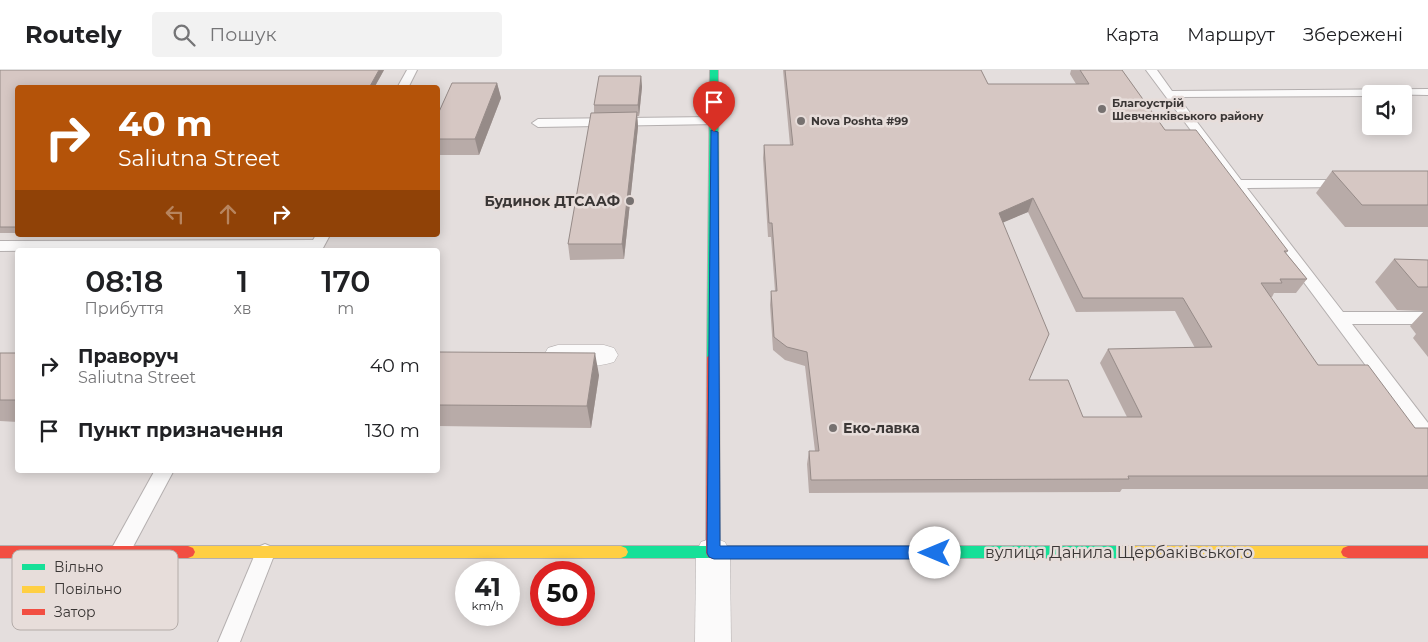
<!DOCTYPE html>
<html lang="uk">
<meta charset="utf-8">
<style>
:root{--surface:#fff;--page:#f2f2f2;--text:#202124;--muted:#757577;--line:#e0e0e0}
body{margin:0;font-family:Montserrat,sans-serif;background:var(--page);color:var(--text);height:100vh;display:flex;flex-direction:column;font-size:19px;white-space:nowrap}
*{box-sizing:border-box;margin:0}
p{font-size:16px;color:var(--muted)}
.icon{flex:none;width:28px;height:28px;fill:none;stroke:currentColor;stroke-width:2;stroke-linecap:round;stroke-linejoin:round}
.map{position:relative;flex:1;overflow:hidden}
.panel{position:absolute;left:15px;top:178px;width:425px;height:225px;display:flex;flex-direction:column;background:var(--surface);border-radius:5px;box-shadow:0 2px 12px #0003}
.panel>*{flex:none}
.banner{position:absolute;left:15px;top:15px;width:425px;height:152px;border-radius:5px;box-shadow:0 2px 12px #0003;background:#b45309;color:#fff;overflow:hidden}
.tools{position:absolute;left:1362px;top:15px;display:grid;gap:10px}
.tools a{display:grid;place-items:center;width:50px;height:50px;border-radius:5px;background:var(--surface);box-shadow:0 2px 12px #0003;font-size:25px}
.speed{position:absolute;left:455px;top:491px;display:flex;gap:10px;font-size:25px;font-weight:700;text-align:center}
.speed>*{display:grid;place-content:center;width:65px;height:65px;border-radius:50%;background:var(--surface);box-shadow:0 2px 12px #0003;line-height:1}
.speed small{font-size:12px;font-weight:400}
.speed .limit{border:8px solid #d22;background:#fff;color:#111}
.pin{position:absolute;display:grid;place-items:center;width:42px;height:42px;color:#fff;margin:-51px -21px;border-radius:50% 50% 50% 0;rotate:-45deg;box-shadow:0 0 5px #0007}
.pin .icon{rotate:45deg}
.me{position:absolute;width:55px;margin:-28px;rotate:270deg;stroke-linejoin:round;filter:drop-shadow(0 0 4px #0008)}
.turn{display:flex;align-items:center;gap:18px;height:105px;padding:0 20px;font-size:22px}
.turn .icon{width:65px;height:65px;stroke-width:2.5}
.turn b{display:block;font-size:35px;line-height:42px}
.lanes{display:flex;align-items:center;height:48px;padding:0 20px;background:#0003;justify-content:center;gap:25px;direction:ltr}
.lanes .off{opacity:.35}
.eta{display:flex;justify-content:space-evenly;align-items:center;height:85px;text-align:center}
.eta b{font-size:30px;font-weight:600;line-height:35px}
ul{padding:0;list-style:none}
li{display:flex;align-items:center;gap:15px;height:65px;padding:0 20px}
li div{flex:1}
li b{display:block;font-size:19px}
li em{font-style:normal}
header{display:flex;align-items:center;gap:30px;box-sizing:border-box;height:70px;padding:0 25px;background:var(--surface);border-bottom:1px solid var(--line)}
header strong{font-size:24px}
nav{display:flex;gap:28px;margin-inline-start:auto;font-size:18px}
.search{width:350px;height:45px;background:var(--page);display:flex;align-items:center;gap:12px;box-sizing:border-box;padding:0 18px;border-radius:5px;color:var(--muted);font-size:19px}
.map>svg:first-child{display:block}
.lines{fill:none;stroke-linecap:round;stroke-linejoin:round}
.lane-casing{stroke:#b4afaf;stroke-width:2}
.street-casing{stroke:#b4afaf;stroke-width:1}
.fast-casing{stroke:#b4afaf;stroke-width:2}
.slow-casing{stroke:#b4afaf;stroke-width:2}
.jam-casing{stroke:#b4afaf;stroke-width:2}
.lane{fill:#fbfafa;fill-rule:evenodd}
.street{fill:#fbfafa;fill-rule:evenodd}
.fast{fill:#16e098;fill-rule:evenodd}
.slow{fill:#ffcf43;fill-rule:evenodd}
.jam{fill:#f24e42;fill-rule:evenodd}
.wall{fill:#b8aba8;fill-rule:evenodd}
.shaded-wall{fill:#968b88}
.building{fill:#d6c7c3;stroke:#968b88;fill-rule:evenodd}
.route{fill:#1a73e8;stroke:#114b97}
.poi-dot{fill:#767170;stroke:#e7ddda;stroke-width:2}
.labels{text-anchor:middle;stroke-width:5;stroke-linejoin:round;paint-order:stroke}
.far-poi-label{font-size:11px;font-weight:bold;fill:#3a3635;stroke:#e7ddda;text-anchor:start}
.poi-label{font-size:14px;font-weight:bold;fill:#3a3635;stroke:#e7ddda;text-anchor:end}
.near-street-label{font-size:16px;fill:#3a3635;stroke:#e7ddda}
.key{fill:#e7ddda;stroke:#b3aba8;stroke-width:1}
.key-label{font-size:14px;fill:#3a3635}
</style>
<header>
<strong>Routely</strong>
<div class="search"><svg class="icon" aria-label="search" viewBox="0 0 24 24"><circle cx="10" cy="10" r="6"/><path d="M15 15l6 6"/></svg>Пошук</div>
<nav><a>Карта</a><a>Маршрут</a><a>Збережені</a></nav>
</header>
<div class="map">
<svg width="1428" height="572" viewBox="0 0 1428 572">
<rect width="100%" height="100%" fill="#e4dedd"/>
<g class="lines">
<defs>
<g id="lane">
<path d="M407,0h10l-9,18h-11z"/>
<path d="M1146,0h11l15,21 256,-2v6l-57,-1v2l-193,1 63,83h107l2,3 -2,3 -5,1 -96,1 96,124h85v12h-76l76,99v20l-6,-2z"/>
<path d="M714,47l4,1 2,3 -2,3 -180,3 -6,-4 6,-4z"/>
<path d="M316,165h14l-7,13 -323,3v-10l313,-1z"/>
<path d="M155,400h19l-47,88 -7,3 -7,-3 -3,-6 3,-6z"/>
<path d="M265,474l7,3 3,6 -35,89h-22l40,-95z"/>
</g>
<g id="street">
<path d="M558,275h46l10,3 4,7 -4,7c-19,6 -47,6 -66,0l-4,-7 4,-7z"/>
<path d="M713,468l12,4 5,11 1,89h-36l1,-89 5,-11z"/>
</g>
<g id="fast">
<path d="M710,0h8l1,287 -6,4 -6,-4z"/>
<path d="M621,476h502l5,2 2,4 -2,4 -5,2h-502l-5,-2 -2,-4 2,-4z"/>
</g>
<g id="slow">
<path d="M188,476h433l5,2 2,4 -2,4 -5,2h-433l-5,-2 -2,-4 2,-4z"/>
<path d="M1123,476h225l5,2 2,4 -2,4 -5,2h-225l-5,-2 -2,-4 2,-4z"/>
</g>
<g id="jam">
<path d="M713,283l6,4 1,196 -2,4 -5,2 -5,-2 -2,-4 1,-196z"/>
<path d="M0,476h188l5,2 2,4 -2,4 -5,2h-188z"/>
<path d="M1348,476h80v12h-80l-5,-2 -2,-4 2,-4z"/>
</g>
</defs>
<!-- lane casing -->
<use href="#lane" class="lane-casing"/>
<!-- street casing -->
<use href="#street" class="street-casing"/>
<!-- fast casing -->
<use href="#fast" class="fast-casing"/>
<!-- slow casing -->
<use href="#slow" class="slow-casing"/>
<!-- jam casing -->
<use href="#jam" class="jam-casing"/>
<!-- lane -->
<use href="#lane" class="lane"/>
<!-- street -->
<use href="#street" class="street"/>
<!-- fast -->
<use href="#fast" class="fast"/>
<!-- slow -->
<use href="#slow" class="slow"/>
<!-- jam -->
<use href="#jam" class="jam"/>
</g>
<!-- wall -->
<g class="wall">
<path d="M0,0h384l-10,18h-356v145h-18z"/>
<path d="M783,0h198l7,14h88l-6,-10 1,-4h51l43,60 123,121 -2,2 21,26 -11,14h-22l-2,4h-2l48,68 97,63h13v61h-306l-2,3 -311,1 -2,-29 2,-13h6l-10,-85 -20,-6 -12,-10 -3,-45 1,-14h4l-4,-54h-3l-5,-79 1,-13h26zM1028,142l48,100 99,-1 20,37 -87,1 -8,14 27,54h-44l-54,-37 -26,-158z"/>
<path d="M641,6l1,11 -3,29h-2l1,11 -14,132 -54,1 -2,-16 26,-131v-8z"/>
<path d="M497,13l4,15 -22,57h-41v-41z"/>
<path d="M1332,101h96v56h-83l-29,-34z"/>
<path d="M1394,189l34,1v97l-15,-19 3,-4 -6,-8 14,-15 -27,-1 -22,-28z"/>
<path d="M438,282l161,23 -8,53 -153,-2z"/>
<path d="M0,283h18v69l-18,-1z"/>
</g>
<!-- shaded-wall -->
<g class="shaded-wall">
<path d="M379,0h5l-10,18h-5z"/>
<path d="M641,6l1,11 -3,29 -1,-11z"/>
<path d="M497,13l4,15 -22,57 -4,-16z"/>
<path d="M637,42l1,15 -14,132 -2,-15z"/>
<path d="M1033,128l-5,14 -33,14 4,-13z"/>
<path d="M595,283l4,22 -8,53 -4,-22z"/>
</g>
<!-- building -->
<g class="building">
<path d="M0,0h379l-10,18h-351v139h-18z"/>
<path d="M785,0h196l7,14h101l-9,-14h42l43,60h31l92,121h-4l23,28h-27l2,4h-21l57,82h50l47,63h13v48h-300l1,3 -318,1 -2,-29h10l-12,-99 -20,-5 -13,-10 -3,-46h6l-5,-68h-3l-5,-78h29zM1033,128l50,100h100l29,49 -104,2 34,68h-59l-15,-37h-39l20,-46 -50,-121z"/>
<path d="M599,6h42l-3,29h-44z"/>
<path d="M452,13h45l-22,56h-37v-25z"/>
<path d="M637,42l-15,132h-54l23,-131z"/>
<path d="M1332,101h96v34h-66z"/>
<path d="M1394,189l34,1v27h-10z"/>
<path d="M438,282l157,1 -8,53 -149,-1z"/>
<rect x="0" y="283" width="18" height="47"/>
</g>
<!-- route -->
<path class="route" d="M711,60l7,2 2,414h215l5,2 2,5 -2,4 -5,2h-221l-5,-2 -2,-4z"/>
<!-- markers -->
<g class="poi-dot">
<circle cx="1102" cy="39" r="5"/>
<circle cx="801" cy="51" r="5"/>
<circle cx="630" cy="131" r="5"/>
<circle cx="833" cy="358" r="5"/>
</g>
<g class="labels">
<!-- far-poi labels -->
<g class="far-poi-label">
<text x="1112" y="37">Благоустрій<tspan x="1112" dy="13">Шевченківського району</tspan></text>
<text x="811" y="55">Nova Poshta #99</text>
</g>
<!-- poi labels -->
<g class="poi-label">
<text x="620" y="136">Будинок ДТСААФ</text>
<text x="843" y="363" text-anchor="start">Еко-лавка</text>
</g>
<!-- near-street labels -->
<g class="near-street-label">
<text x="1119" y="488">вулиця Данила Щербаківського</text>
</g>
</g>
<!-- legend -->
<rect x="12" y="480" width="166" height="80" rx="8" class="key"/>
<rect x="22" y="494" width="23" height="6" fill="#16e098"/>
<rect x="22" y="516" width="23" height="7" fill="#ffcf43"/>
<rect x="22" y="539" width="23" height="6" fill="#f24e42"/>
<g class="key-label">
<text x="54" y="502">Вільно</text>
<text x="54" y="524">Повільно</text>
<text x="54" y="547">Затор</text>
</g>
</svg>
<div class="tools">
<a><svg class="icon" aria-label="sound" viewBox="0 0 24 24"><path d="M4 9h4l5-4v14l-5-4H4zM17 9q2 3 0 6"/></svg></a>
</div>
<div class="speed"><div>41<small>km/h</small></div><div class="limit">50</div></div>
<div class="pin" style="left:714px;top:62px;background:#d93025"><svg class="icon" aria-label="arrive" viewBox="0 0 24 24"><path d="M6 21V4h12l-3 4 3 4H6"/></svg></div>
<svg class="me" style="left:935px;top:483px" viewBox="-20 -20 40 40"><circle r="19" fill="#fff"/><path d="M0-13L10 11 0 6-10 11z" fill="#1a73e8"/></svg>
<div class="banner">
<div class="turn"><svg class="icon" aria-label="right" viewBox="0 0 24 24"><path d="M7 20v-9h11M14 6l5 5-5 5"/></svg><div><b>40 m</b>Saliutna Street</div></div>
<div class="lanes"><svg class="icon off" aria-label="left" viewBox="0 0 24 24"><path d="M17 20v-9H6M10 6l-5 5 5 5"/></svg><svg class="icon off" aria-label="ahead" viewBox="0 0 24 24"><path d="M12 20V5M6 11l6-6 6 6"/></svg><svg class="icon" aria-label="right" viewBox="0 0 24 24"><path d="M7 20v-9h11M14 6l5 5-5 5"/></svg></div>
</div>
<section class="panel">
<div class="eta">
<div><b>08:18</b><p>Прибуття</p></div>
<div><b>1</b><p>хв</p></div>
<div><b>170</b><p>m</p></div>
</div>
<ul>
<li><svg class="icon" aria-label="right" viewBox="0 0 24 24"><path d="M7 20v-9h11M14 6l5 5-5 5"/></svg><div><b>Праворуч</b><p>Saliutna Street</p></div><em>40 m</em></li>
<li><svg class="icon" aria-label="arrive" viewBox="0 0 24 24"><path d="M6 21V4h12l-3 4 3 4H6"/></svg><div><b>Пункт призначення</b></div><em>130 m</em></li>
</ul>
</section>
</div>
